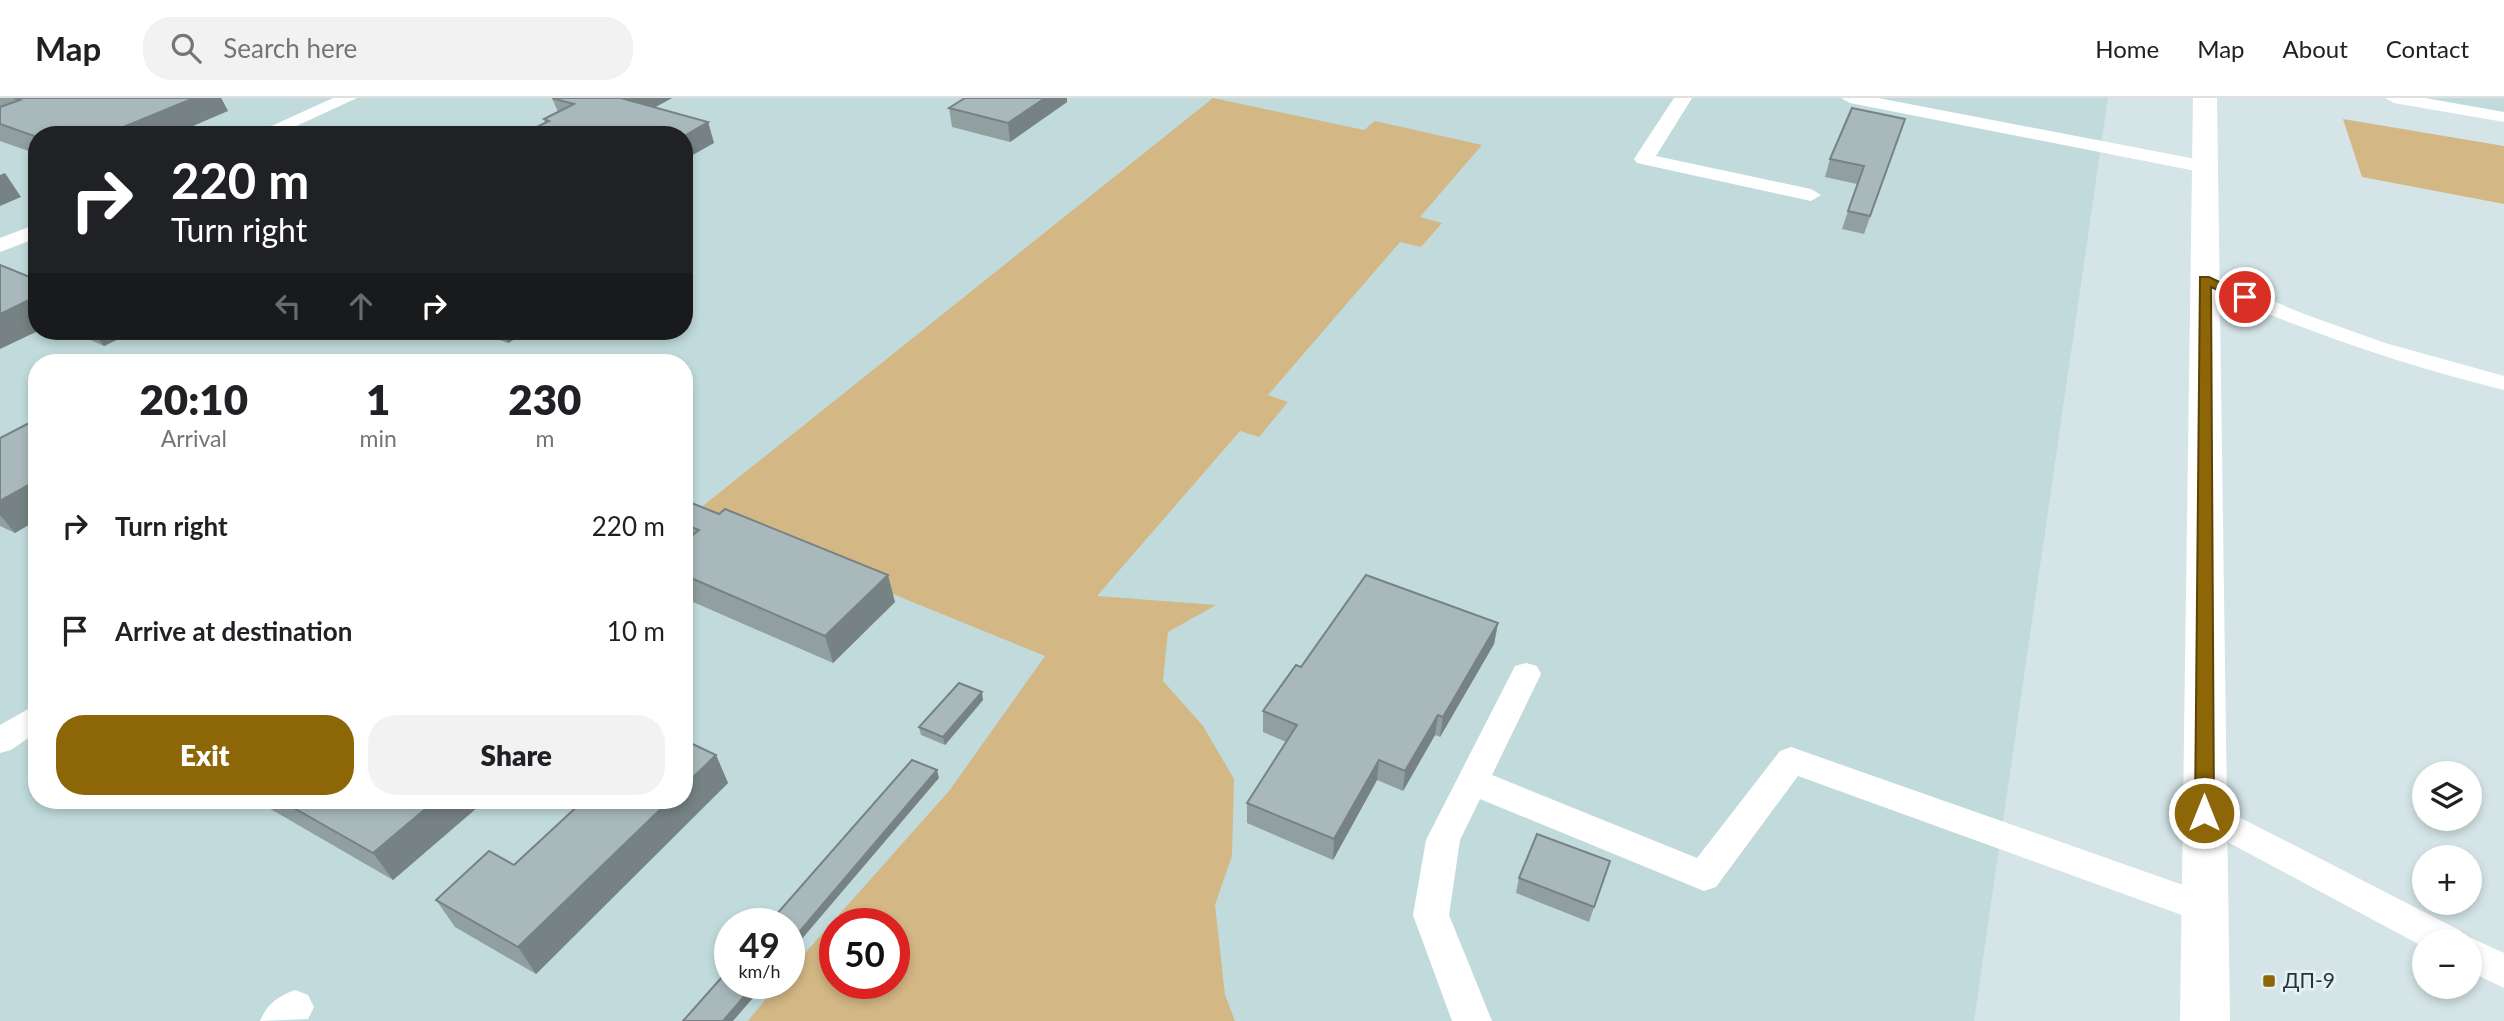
<!DOCTYPE html>
<meta charset="utf-8">
<style>
:root{--surface:#fff;--page:#f2f2f2;--text:#202124;--muted:#757577;--line:#e0e0e0;--accent:#8c6607}
body{margin:0;font-family:Lato,sans-serif;background:var(--page);color:var(--text);height:100vh;display:flex;flex-direction:column;font-size:26px;white-space:nowrap}
*{box-sizing:border-box;margin:0}
p{font-size:23px;color:var(--muted)}
.icon{flex:none;width:38px;height:38px;fill:none;stroke:currentColor;stroke-width:2;stroke-linecap:round;stroke-linejoin:round}
.map{position:relative;flex:1;overflow:hidden}
.sheet{position:absolute;left:28px;top:256px;width:665px;height:455px;display:flex;flex-direction:column;background:var(--surface);border-radius:28px;box-shadow:0 4px 10px #0003}
.sheet>*{flex:none}
.banner{position:absolute;left:28px;top:28px;width:665px;height:214px;border-radius:28px;box-shadow:0 4px 10px #0003;background:#202124;color:#fff;overflow:hidden}
.buttons{position:absolute;left:2412px;top:663px;display:grid;gap:14px}
.buttons a{display:grid;place-items:center;width:70px;height:70px;border-radius:50%;background:var(--surface);box-shadow:0 4px 10px #0003;font-size:35px}
.speed{position:absolute;left:714px;top:810px;display:flex;gap:14px;font-size:35px;font-weight:700;text-align:center}
.speed>*{display:grid;place-content:center;width:91px;height:91px;border-radius:50%;background:var(--surface);box-shadow:0 4px 10px #0003;line-height:1}
.speed small{font-size:18px;font-weight:400}
.speed .limit{border:10px solid #d22;background:#fff;color:#111}
.pin{position:absolute;display:grid;place-items:center;width:60px;height:60px;color:#fff;margin:-30px;border:4px solid #fff;border-radius:50%;box-shadow:0 2px 7px #0007}
.me{position:absolute;width:77px;margin:-38px;rotate:0deg;stroke-linejoin:round;filter:drop-shadow(0 0 5px #0008)}
.turn{display:flex;align-items:center;gap:24px;height:147px;padding:0 28px;font-size:32px}
.turn .icon{width:91px;height:91px;stroke-width:2.5}
.turn b{display:block;font-size:49px;line-height:60px}
.lanes{display:flex;align-items:center;height:66px;padding:0 28px;background:#0003;justify-content:center;gap:35px;direction:ltr}
.lanes .off{opacity:.35}
.eta{display:flex;justify-content:space-evenly;align-items:center;height:119px;text-align:center}
.eta b{font-size:42px;font-weight:800;line-height:49px}
.action{display:flex;gap:14px;margin-top:auto;padding:14px 28px}
.action a{flex:1;height:80px;border-radius:28px;background:var(--accent);color:#fff;font-size:28px;font-weight:800;line-height:80px;text-align:center}
.action a+a{background:var(--page);color:var(--text)}
ul{padding:0;list-style:none}
li{display:flex;align-items:center;gap:21px;height:105px;padding:0 28px}
li div{flex:1}
li b{display:block;font-size:26px}
li em{font-style:normal}
header{display:flex;align-items:center;gap:42px;box-sizing:border-box;height:98px;padding:0 35px;background:var(--surface);border-bottom:2px solid var(--line)}
header strong{font-size:33px}
nav{display:flex;gap:38px;margin-inline-start:auto;font-size:24px}
.search{width:490px;height:63px;background:var(--page);display:flex;align-items:center;gap:18px;box-sizing:border-box;padding:0 24px;border-radius:28px;color:var(--muted);font-size:26px}
.map>svg:first-child{display:block}
.built{fill:#c1dbdd;fill-rule:evenodd}
.green{fill:#d3b785;fill-rule:evenodd}
.lines{fill:none;stroke-linecap:round;stroke-linejoin:round}
.minor{fill:#fff;fill-rule:evenodd}
.major{fill:#fff;fill-rule:evenodd}
.wall{fill:#919fa1}
.shaded-wall{fill:#768283}
.building{fill:#a9b9bb;stroke:#768283;stroke-width:2}
.route{fill:#8c6607;stroke:#5b4205;stroke-width:2}
.poi-dot{fill:#8c6607;stroke:#e2f2f4;stroke-width:2.5}
.labels{text-anchor:middle;stroke-width:6;stroke-linejoin:round;paint-order:stroke}
.near-poi-label{font-size:21px;fill:#2d3334;stroke:#e2f2f4;text-anchor:start}
</style>
<header>
<strong>Map</strong>
<div class="search"><svg class="icon" aria-label="search" viewBox="0 0 24 24"><circle cx="10" cy="10" r="6"/><path d="M15 15l6 6"/></svg>Search here</div>
<nav><a>Home</a><a>Map</a><a>About</a><a>Contact</a></nav>
</header>
<div class="map">
<svg width="2504" height="923" viewBox="0 0 2504 923">
<rect width="100%" height="100%" fill="#d5e5e7"/>
<!-- built -->
<g class="built">
<path d="M0,0h2108l-134,923h-1974zM37,37h647v196h-647zM37,264h647v438h-647zM730,826h59v60h-59zM835,826h59v60h-59z"/>
<path d="M2410,0h94v16z"/>
</g>
<!-- green -->
<g class="green">
<path d="M1213,0l151,32 11,-9 107,24 -62,72 22,6 -21,24 -21,-5 -132,153 20,7 -29,35 -19,-6 -143,165 119,9 -48,27 -5,49 40,45 31,53 -2,77 -17,49 10,90 10,26h-487l30,-37h11v-13l160,-180 96,-135 -351,-143zM835,826h59v60h-59z"/>
<path d="M2343,21l161,27v58l-142,-27z"/>
</g>
<g class="lines">
<!-- minor -->
<g class="minor">
<path d="M333,0h24l-80,37h-25z"/>
<path d="M1674,0h18l-36,58 155,33 10,6 -10,6 -174,-38 -3,-4z"/>
<path d="M1841,0h37l328,63 10,6 -10,6 -356,-70z"/>
<path d="M2385,0h40l79,14v10l-110,-19z"/>
<path d="M37,126v14l-37,14v-14z"/>
<path d="M2204,174l100,42 81,29 119,33v14c-107,-26 -207,-62 -308,-106l-3,-5 3,-5z"/>
<path d="M1526,565l11,3 4,8 -49,101 205,83 83,-107 11,-4 426,150 5,11 -5,11 -13,4 -406,-147 -82,111 -12,4 -224,-92 -20,41 -11,75 43,106h-40l-39,-106 13,-75 89,-174z"/>
<path d="M37,606v28l-26,18 -11,3v-28z"/>
<path d="M2204,701l257,132 3,7 5,-1 35,16v35l-35,-17v-29h-45v5l-232,-124 -5,-10 5,-10z"/>
<path d="M295,892l13,5 6,12 -6,12 -48,2c7,-17 18,-25 35,-31z"/>
</g>
<!-- major -->
<path class="major" d="M2193,0h24l13,923h-50z"/>
</g>
<!-- wall -->
<g class="wall">
<path d="M0,0h221l7,13 -191,24v19l-37,-13z"/>
<path d="M552,0h120l-18,10 54,14 6,21 -169,-20 -1,-4 14,-7z"/>
<path d="M1067,4l-57,40 -58,-15 -3,-19z"/>
<path d="M1905,21l-41,115 -22,-5 15,-45 -32,-7 5,-18z"/>
<path d="M73,233h62l-31,15 -29,-13z"/>
<path d="M232,233h31l-13,7z"/>
<path d="M475,233h54l-21,12z"/>
<path d="M37,321v101l-22,13 -15,-7v-88z"/>
<path d="M684,402l211,102 -62,61 -149,-65z"/>
<path d="M1498,525l-4,21 -54,93 -5,-2 -32,56 -26,-11 -44,80 -86,-37v-20l39,-61 -23,-10v-21l38,-44z"/>
<path d="M983,602l-38,45 -24,-10 -2,-8z"/>
<path d="M716,657l12,28 -192,191 -81,-47 -19,-27 78,-35z"/>
<path d="M255,702h231l-93,80z"/>
<path d="M1605,778l-16,46 -73,-29 3,-15z"/>
</g>
<!-- shaded-wall -->
<g class="shaded-wall">
<path d="M194,0h27l7,13 -56,24h-68z"/>
<path d="M627,0h45l-41,22 -7,-21z"/>
<path d="M1045,0h22v4l-57,40 -2,-19z"/>
<path d="M708,24l6,21 -30,17v-24z"/>
<path d="M5,75l16,24 -21,9v-31z"/>
<path d="M37,198v35h1l-38,18v-35z"/>
<path d="M93,233h42l-31,15z"/>
<path d="M245,233h18l-13,7z"/>
<path d="M503,233h26l-21,12z"/>
<path d="M37,382v40l-22,13 -15,-18v-14z"/>
<path d="M888,477l7,27 -62,61 -8,-27z"/>
<path d="M1498,525l-4,21 -54,93 3,-20z"/>
<path d="M982,594l1,8 -38,45 -2,-8z"/>
<path d="M1438,617l-3,20 -32,56 2,-20z"/>
<path d="M716,657l12,28 -192,191 -18,-27 152,-147h14v-14z"/>
<path d="M1379,662l-2,20 -44,80 1,-21z"/>
<path d="M937,672l2,8 -150,176v-10z"/>
<path d="M436,702h50l-93,80 -20,-27z"/>
<path d="M755,886h10l-32,37h-10z"/>
</g>
<!-- building -->
<g class="building">
<path d="M14,0h180l-90,37h-67v2l-37,-13v-17l20,-7z"/>
<path d="M552,0h75l-3,1 84,23 -24,14v-1h-163l28,-14 -5,-2 30,-15z"/>
<path d="M965,0h80l-37,25 -59,-15z"/>
<path d="M1852,10l53,11 -35,97 -22,-5 16,-45 -34,-7z"/>
<path d="M0,167l37,15v16l-37,18z"/>
<path d="M37,321v61l-37,21v-63z"/>
<path d="M684,402l35,14 6,-5 163,66 -63,61 -141,-61v-33l15,-12 -15,-6z"/>
<path d="M1366,477l132,48 -55,94 -5,-2 -33,56 -26,-11 -45,79 -87,-36 50,-78 -34,-14 33,-46 5,2z"/>
<path d="M959,585l23,9 -39,45 -24,-10z"/>
<path d="M684,642l32,15 -32,31z"/>
<path d="M912,662l25,10 -148,174v-20h-21z"/>
<path d="M280,702h156l-63,53z"/>
<path d="M584,702h86l-152,147 -82,-47 53,-49 25,14z"/>
<path d="M1537,736l73,27 -16,46 -75,-29z"/>
<path d="M730,870v16h25l-32,37h-40z"/>
</g>
<!-- route -->
<path class="route" d="M2200,179h9l42,20 -11,3 -29,-13 3,526 -3,6h-13l-3,-6z"/>
<!-- markers -->
<rect class="poi-dot" x="2262" y="876" width="14" height="14" rx="3.5"/>
<g class="labels">
<!-- near-poi labels -->
<g class="near-poi-label">
<text x="2283" y="890">ДП-9</text>
</g>
</g>
</svg>
<div class="buttons">
<a><svg class="icon" aria-label="layers" viewBox="0 0 24 24"><path d="M12 4l9 5-9 5-9-5zM3 14l9 5 9-5"/></svg></a>
<a>+</a>
<a>−</a>
</div>
<div class="speed"><div>49<small>km/h</small></div><div class="limit">50</div></div>
<div class="pin" style="left:2245px;top:199px;background:#d93025"><svg class="icon" aria-label="arrive" viewBox="0 0 24 24"><path d="M6 21V4h12l-3 4 3 4H6"/></svg></div>
<svg class="me" style="left:2204px;top:715px" viewBox="-20 -20 40 40"><circle r="17" fill="#8c6607" stroke="#fff" stroke-width="3"/><path d="M0-11L8 9 0 5-8 9z" fill="#fff"/></svg>
<div class="banner">
<div class="turn"><svg class="icon" aria-label="right" viewBox="0 0 24 24"><path d="M7 20v-9h11M14 6l5 5-5 5"/></svg><div><b>220 m</b>Turn right</div></div>
<div class="lanes"><svg class="icon off" aria-label="left" viewBox="0 0 24 24"><path d="M17 20v-9H6M10 6l-5 5 5 5"/></svg><svg class="icon off" aria-label="ahead" viewBox="0 0 24 24"><path d="M12 20V5M6 11l6-6 6 6"/></svg><svg class="icon" aria-label="right" viewBox="0 0 24 24"><path d="M7 20v-9h11M14 6l5 5-5 5"/></svg></div>
</div>
<section class="sheet">
<div class="eta">
<div><b>20:10</b><p>Arrival</p></div>
<div><b>1</b><p>min</p></div>
<div><b>230</b><p>m</p></div>
</div>
<ul>
<li><svg class="icon" aria-label="right" viewBox="0 0 24 24"><path d="M7 20v-9h11M14 6l5 5-5 5"/></svg><div><b>Turn right</b></div><em>220 m</em></li>
<li><svg class="icon" aria-label="arrive" viewBox="0 0 24 24"><path d="M6 21V4h12l-3 4 3 4H6"/></svg><div><b>Arrive at destination</b></div><em>10 m</em></li>
</ul>
<div class="action"><a>Exit</a><a>Share</a></div>
</section>
</div>
